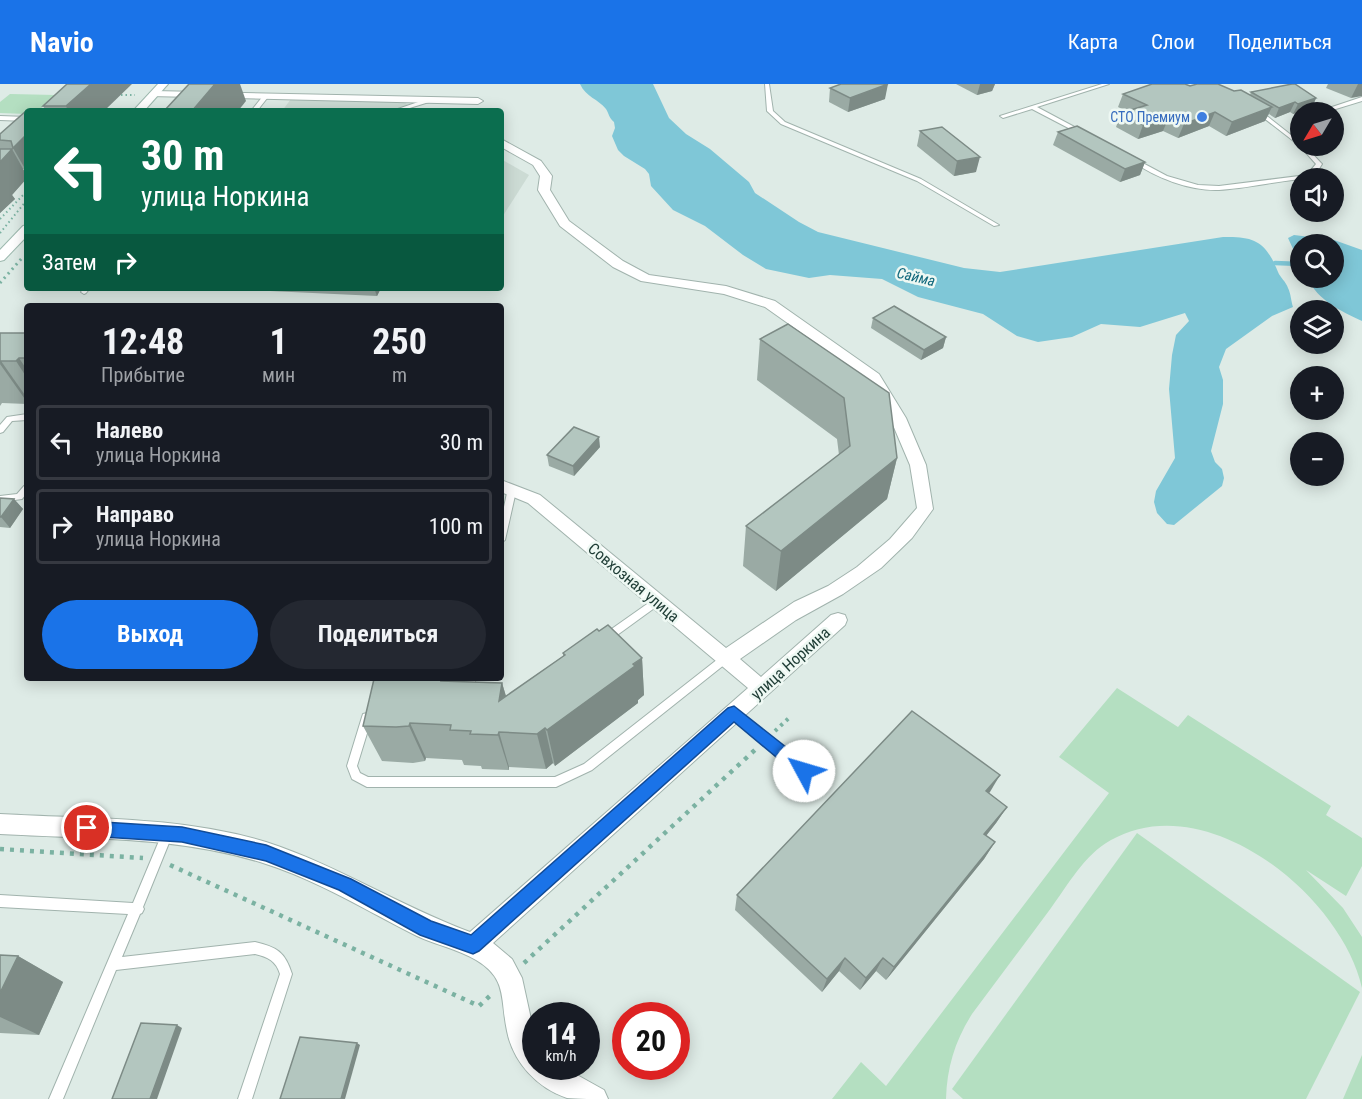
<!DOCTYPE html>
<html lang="ru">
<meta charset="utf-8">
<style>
:root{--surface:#171b24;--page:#242831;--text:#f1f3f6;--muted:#9ea1a6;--line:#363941;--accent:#1a73e8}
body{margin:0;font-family:"Roboto Condensed",sans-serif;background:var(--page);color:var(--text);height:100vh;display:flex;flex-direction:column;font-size:22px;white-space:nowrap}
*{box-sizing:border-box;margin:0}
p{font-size:20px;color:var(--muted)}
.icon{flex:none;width:33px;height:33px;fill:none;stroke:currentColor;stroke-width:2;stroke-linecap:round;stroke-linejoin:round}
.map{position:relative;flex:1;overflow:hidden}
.side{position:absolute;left:24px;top:219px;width:480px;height:378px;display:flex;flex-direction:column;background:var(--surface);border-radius:6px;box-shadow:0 3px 15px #0003}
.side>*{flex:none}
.banner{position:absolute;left:24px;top:24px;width:480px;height:183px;border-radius:6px;box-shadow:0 3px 15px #0003;background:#0b6e4f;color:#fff;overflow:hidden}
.needle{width:39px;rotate:232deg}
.controls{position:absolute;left:1290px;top:18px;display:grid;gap:12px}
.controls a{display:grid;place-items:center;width:54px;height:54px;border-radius:50%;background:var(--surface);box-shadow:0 3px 15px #0003;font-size:30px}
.speed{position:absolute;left:522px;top:918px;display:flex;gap:12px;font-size:30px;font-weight:700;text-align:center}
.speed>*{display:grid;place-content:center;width:78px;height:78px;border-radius:50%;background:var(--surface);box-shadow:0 3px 15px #0003;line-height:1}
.speed small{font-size:15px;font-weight:400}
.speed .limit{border:9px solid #d22;background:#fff;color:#111}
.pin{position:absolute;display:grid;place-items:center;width:51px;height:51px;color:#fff;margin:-26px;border:3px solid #fff;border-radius:50%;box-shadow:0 2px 6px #0007}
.me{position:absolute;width:66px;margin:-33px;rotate:309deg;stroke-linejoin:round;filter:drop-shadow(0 0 4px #0008)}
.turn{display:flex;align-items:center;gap:21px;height:126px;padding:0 18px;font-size:27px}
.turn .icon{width:78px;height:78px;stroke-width:2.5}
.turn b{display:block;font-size:42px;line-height:51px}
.then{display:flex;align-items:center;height:57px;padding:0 18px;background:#0003;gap:12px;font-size:22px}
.eta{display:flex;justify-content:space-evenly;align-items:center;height:102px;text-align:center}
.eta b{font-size:36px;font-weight:700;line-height:42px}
.button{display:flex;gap:12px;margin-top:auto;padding:12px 18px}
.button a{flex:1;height:69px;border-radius:36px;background:var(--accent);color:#fff;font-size:24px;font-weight:700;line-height:69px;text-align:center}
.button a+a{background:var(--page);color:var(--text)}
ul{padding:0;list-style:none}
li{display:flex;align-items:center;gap:18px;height:75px;margin:0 12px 9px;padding:0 6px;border:3px solid var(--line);border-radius:6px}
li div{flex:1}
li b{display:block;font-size:22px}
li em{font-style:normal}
header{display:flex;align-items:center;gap:36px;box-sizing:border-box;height:84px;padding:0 30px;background:var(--accent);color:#fff}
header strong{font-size:28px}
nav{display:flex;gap:33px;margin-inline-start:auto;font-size:21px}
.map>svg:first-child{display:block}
.built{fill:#ccdbd4}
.green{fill:#b4dfc1}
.water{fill:#7fc7d7}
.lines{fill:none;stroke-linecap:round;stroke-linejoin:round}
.stream{stroke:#7fc7d7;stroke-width:4.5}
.lane-casing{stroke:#a1b3ad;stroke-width:2}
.street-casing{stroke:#a1b3ad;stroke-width:2}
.secondary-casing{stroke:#9cb8ae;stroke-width:2}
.path-far3{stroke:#7bb2a2;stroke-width:2;stroke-dasharray:1.5 3;stroke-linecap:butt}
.path-far2{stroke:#7bb2a2;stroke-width:3;stroke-dasharray:2 4;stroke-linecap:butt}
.path-far1{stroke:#7bb2a2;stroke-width:4;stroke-dasharray:3 4.5;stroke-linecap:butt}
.path{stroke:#7bb2a2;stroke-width:4.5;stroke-dasharray:4 6;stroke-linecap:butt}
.lane{fill:#fff;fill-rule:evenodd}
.street{fill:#fff;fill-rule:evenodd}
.secondary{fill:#fff;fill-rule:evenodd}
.wall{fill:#9aaaa4}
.shaded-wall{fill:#7d8b86}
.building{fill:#b3c6bf;stroke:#7d8b86;stroke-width:1.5}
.route{fill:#1a73e8;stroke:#114b97;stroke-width:1.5}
.shop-dot{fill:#3f7fe0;stroke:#eef8f3;stroke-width:2}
.labels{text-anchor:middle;stroke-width:5;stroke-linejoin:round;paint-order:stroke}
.far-shop-label{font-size:14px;fill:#366cbe;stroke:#eef8f3;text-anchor:end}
.far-water-label{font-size:15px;font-style:italic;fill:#12697d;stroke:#eef8f3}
.street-label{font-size:16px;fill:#1e3c35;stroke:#eef8f3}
</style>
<header>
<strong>Navio</strong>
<nav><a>Карта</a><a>Слои</a><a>Поделиться</a></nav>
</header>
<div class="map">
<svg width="1362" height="1015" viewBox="0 0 1362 1015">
<rect width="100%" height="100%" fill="#deebe6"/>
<!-- built -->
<g class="built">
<path d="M291,15l111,2 16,10h-136z"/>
<path d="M501,75l28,16 -28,44z"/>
</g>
<!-- green -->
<g class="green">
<path d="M10,10l46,1 -18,16h-11v3l-27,-1v-11z"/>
<path d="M1117,604l61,39 10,-12 143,91 -5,9 36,23v28l-16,30 -40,-26 37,38 19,29v51c-21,-93 -156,-202 -251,-148 -27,15 -43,45 -60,68 -26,35 -53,71 -79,106 -17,27 -25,53 -26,85h-114l29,-37 25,24 223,-293 -50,-36z"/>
<path d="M1137,749l223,159 -54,107h-343l-11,-10z"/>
<path d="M1362,971v44h-19z"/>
</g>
<!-- water -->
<g class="water">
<path d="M580,0h73l16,34 17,16 24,15 39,33 6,11 44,29 19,10 146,36 36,4 223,-35c32,-1 43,5 55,35 2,5 8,10 10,16 3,6 3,13 5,19l-21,9 -46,33 -7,18 4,13v24l-12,47 4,11 7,7 2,9 -2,8 -48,39 -7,-1 -10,-11 -3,-11 2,-11 19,-33 -6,-69 3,-34 4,-20 13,-14 -4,-8 -45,14 -39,-3 -29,13 -34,5 -21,-6 -34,-22 -65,-17 -36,-18 -52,-4 -21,3 -43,-9 -23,-14 -38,-29 -32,-16 -22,-24 -2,-12 -4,-5 -21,-13 -6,-6 -6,-14 3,-8 -1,-6c-5,-4 -5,-8 -8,-13 -8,-10 -20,-12 -26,-25z"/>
<path d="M1294,151l40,5 28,10v71c-23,-11 -43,-20 -55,-43h27v-34h-34v20l-12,-26z"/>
</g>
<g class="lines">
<!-- stream -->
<path class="stream" d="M1275,179l25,1"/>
<defs>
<g id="lane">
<path d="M765,0h4l4,27 12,11 136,57 78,46 -5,1 -77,-45 -136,-57 -14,-13z"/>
<path d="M1102,0h7l-72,23 45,24v2h-4l-46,-24 -29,9 -3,-2z"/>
<path d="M263,12l5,1 -11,14h-6z"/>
<path d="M1362,13v4l-36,11 -3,-2z"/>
<path d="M427,15l2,1v2l-29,9h-8z"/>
<path d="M1258,25l42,33v4h5l16,17 1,1 -5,8 -6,6c-29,2 -61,10 -92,12 -29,1 -63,-12 -87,-29l5,-1 30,16 31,9 21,1 88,-11 9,-11 -16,-18 -44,-34 -1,-1z"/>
<path d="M0,32l27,1v4l-27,-1z"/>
<path d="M84,204h6l-4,5 -2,1 -3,-2z"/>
<path d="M27,330v6l-15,1 -9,11 -3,1v-8l7,-8z"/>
<path d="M27,401v8l-5,6 -22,3v-6l17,-2 7,-8z"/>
<path d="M501,403l11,1 4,3 -11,49 -4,3v-22l6,-28h-6z"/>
<path d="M657,513l3,1 2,3 -2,3 -51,37h-6l-2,-3 2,-3z"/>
<path d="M726,570l3,1 2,3 -2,3 -137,109 -36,17h-189l-15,-8 -5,-13 15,-49 1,-3 4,-1 4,1 1,3 -15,49 3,7 8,4h187l29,-13 139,-109z"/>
<path d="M466,594h10l-3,11 3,5 -2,3 -3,1 -3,-1 -5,-8z"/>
<path d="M734,625l4,1 70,58 1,3 -1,3 -4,2 -4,-2 -70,-58 -1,-3 1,-3z"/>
<path d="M168,744l4,1 1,4 -30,74 1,2 -2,4 -2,1 -18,43 133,-15c22,5 30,10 37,32l-40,125h-14l42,-125c-4,-13 -12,-17 -25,-20l-139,16 -53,129h-14l79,-185 -128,-7v-12l133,8 31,-74z"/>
</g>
<g id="street">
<path d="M154,7l324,7 5,3 -5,3 -328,-8 -1,-2z"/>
<path d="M501,55l40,22 11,15 -2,14 19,31 54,40 26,14 77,11 49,15 104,73 27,44 20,47 7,44 -21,29 -31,30 -38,26 -47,26 -56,39 21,18 70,-62 7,-2 7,2 2,5 -2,5 -352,318 19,16 10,19 14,64v24h25l43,24 4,9c-12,0 -30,0 -41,-1 -30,-10 -54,-36 -60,-67 -7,-32 1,-52 -31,-71 -18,-11 -40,-15 -59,-24 -50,-25 -98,-55 -151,-72 -85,-28 -178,-25 -266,-30v-20c88,5 181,2 266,28 71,23 134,64 204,90l278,-244 -220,-185 -27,-11v-12l39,15 186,153 68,-46 34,-16 29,-19 33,-28 27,-31 -7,-43 -20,-47 -22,-38 -103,-73 -41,-13 -83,-13 -28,-14 -53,-41 -22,-36 2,-14 -7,-11 -32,-18z"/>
</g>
<g id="secondary">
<path d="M158,0h10l-24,27h-11z"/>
<path d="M27,141v11l-23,24 -4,1v-11l23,-24z"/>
</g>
</defs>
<!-- lane casing -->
<use href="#lane" class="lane-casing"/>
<!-- street casing -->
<use href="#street" class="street-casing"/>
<!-- secondary casing -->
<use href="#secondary" class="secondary-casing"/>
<!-- path-far3 -->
<g class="path-far3">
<path d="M121,11h14"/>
<path d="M0,135l27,-28"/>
<path d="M0,149l27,-33"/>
</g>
<!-- path-far2 -->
<path class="path-far2" d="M0,199l22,-25"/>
<!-- path-far1 -->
<path class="path-far1" d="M775,647l15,-14"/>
<!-- path -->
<g class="path">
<path d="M0,765l143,9"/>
<path d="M170,781l309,141 14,-13"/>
<path d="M524,879l233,-215"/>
</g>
<!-- lane -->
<use href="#lane" class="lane"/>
<!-- street -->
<use href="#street" class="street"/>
<!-- secondary -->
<use href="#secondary" class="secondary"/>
</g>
<!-- wall -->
<g class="wall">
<path d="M67,0l37,27h-58l-3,-5z"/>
<path d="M956,0h39l-3,7 -15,4z"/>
<path d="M1328,0h34l-11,14 -25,-10z"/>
<path d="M1190,2l44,5 16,4 1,-3 65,6 -4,10 -19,6 -3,-2 -15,6 -6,-4 -4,7 -39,15 -17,-10 -31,12 -15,-7 -25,8 -22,-12 5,-14 5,-2 -8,-4 5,-13z"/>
<path d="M830,4l55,11 -37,13 -19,-10z"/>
<path d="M920,47l56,41 -22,4 -37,-30z"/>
<path d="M1058,48l87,30 -5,13 -20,7 -67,-37z"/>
<path d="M0,50h27v38l-2,-3h-2l4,7v2l-15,17 3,4 -15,14z"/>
<path d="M209,204h172l-4,8z"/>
<path d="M873,234l73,19 -3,11 -22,12 -50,-32z"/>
<path d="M788,240l109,134 -10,41 -111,92 -33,-25 3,-40 93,-71 -2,-16 -80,-59 3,-41z"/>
<path d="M0,249h27v71l-25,-1 -2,3z"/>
<path d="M600,363l-26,29 -25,-10 -2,-11z"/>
<path d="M0,414l14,1 9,10 -13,19 -10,-1z"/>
<path d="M599,547l43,27 2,37 -6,5v3l-83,63 -2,-3 -7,6 -37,-2v3l-27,-1 -1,-3 -17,-1 -2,-5 -36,-2 -1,3 -12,2 -31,-2 -19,-35 15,-48h78l-1,3 47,2 4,13 57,-40v-3z"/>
<path d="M989,709l18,14 -11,16 -10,13 9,6 -11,17 -98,121 -10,-9 -16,19 -21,-19 -17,21 -87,-82 2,-15z"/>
<path d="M0,871l18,1 45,26 -24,53 -39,-2z"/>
</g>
<!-- shaded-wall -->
<g class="shaded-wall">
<path d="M91,0h41l-28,27h-36l-2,-5z"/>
<path d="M215,0h25l6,17 -8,10h-46z"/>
<path d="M888,0l-3,15 -37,13 2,-14z"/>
<path d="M980,0h15l-3,7 -15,4z"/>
<path d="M1358,0h4v12l-11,2z"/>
<path d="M1316,14l-4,10 -19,6 5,-10z"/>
<path d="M1295,18l-5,10 -15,6 4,-10z"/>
<path d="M1272,23l-7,14 -39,15 6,-14z"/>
<path d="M1215,28l-6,14 -31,12 6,-14z"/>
<path d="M1169,33l-6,14 -25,8 5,-14z"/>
<path d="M27,50v38l-14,-24z"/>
<path d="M12,65l15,27v2l-15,17 3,4 -15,14v-51z"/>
<path d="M980,73l-4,15 -22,4 3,-15z"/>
<path d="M1145,78l-5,13 -20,7 5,-13z"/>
<path d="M374,204h7l-4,8z"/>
<path d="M946,253l-3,11 -22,12 3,-10z"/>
<path d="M19,274l8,12v8l-11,-17z"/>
<path d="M1,277l26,37v4l-27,-38z"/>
<path d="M599,353l1,10 -26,29 -1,-10z"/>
<path d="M897,374l-10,41 -111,92 5,-40z"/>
<path d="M14,415l9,10 -13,19 -9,-11z"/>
<path d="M642,574l2,37 -6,5v3l-83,63 -8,-36z"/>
<path d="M440,594h16l-3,12 1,28z"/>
<path d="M502,599l11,37 -14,-19z"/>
<path d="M410,639l16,35 -1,3 -16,-35z"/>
<path d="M545,644l8,35 -7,6 -9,-35z"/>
<path d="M499,648l10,35v3l-11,-35z"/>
<path d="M1000,691l-10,17 -14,16 10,-17z"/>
<path d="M1007,723l-11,16 -22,28 10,-17z"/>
<path d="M995,758l-11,17 -98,121 8,-13z"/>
<path d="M18,872l45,26 -24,53 -39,-18v-24z"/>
<path d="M845,874l-6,13 -17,21 5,-13z"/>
<path d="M883,874l-7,13 -16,19 6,-12z"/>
<path d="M177,941l5,3 -25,71h-7z"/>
<path d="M357,959l3,2 -15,54h-4z"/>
</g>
<!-- building -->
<g class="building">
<path d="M67,0h24l-25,22h-23z"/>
<path d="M189,0h26l-23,27h-28z"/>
<path d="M841,0h47l-38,14 -20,-10z"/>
<path d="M1152,0h33l5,2 7,-2h21l16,7 7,-1 31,17 -40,15 -17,-10 -31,12 -15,-7 -26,8 -22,-12 26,-8 -24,-11z"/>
<path d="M1292,0h3l21,14 -18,6 -3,-2 -16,6 -28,-16z"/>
<path d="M26,27h16h-15v23l-14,14 -2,-7 -11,-1v-6z"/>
<path d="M1077,42l68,36 -20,7 -67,-37z"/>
<path d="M942,43l38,30 -23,4 -37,-30z"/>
<path d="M0,65h12l-12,13z"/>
<path d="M894,222l52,31 -22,13 -51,-32z"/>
<path d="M788,240l101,69 8,65 -116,93 -35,-25 104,-80 -6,-48 -84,-59z"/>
<path d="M0,249h27v25h-8l-3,3h-15l-1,2z"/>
<path d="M574,343l25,10 -26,29 -26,-11z"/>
<path d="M0,414l14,1 -13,18h-1z"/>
<path d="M608,541l34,33 -9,6 2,2 -88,64 -2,-2 -8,6 -38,-2 -1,3 -28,-1 1,-3 -21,-1 1,-5 -41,-2 -1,3 -13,1 -33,-1 11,-47h4v-1h64l-1,3 61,2 -3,18 66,-46 -2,-2 34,-24 2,2z"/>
<path d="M912,627l88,64 -14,16 21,16 -23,27 11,8 -101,125 -11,-9 -17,20 -21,-20 -18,21 -90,-84z"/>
<path d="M0,871l18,1 -18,37z"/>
<path d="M141,939l36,2 -27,74h-38z"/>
<path d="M300,953l57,6 -16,56h-61z"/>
</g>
<!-- route -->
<path class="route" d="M734,622l76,60 2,5 -2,5 -6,2 -5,-2 -65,-54 -255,229 -6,3 -53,-19 -81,-45 -73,-29 -84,-19 -95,-6 -5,-2 -3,-6 3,-5 5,-2 95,6 84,18 85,34 80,42 40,14 257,-227z"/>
<!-- markers -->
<circle class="shop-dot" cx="1202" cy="33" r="6"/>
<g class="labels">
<!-- far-shop labels -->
<g class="far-shop-label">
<text x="1190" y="38">СТО Премиум</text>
</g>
<!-- far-water labels -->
<g class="far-water-label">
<text transform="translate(916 193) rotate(13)" y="5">Сайма</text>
</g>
<!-- street labels -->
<g class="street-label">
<text transform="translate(634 498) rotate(40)" y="6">Совхозная улица</text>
<text transform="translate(790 579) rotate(-42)" y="6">улица Норкина</text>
</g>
</g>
</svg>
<div class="controls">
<a><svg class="needle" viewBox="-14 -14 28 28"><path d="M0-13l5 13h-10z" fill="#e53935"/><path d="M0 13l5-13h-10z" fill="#9ea1a6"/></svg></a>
<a><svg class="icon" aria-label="sound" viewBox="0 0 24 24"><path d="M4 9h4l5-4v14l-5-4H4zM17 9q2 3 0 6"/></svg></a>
<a><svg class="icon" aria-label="search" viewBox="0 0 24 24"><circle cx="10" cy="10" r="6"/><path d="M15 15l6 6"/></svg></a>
<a><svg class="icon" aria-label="layers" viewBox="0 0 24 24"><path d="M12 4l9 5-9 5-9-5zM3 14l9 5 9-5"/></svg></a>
<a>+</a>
<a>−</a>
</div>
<div class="speed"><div>14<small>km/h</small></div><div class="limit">20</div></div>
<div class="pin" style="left:87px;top:744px;background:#d93025"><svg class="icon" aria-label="arrive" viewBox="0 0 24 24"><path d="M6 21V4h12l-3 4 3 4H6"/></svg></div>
<svg class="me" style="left:804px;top:687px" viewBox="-20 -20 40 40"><circle r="19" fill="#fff"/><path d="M0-13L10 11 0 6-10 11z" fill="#1a73e8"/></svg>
<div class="banner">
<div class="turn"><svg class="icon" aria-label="left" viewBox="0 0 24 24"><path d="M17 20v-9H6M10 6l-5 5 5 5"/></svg><div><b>30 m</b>улица Норкина</div></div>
<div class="then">Затем<svg class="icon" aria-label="right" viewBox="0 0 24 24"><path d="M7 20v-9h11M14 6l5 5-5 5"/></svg></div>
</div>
<section class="side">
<div class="eta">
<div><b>12:48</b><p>Прибытие</p></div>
<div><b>1</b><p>мин</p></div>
<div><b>250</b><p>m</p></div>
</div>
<ul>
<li><svg class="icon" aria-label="left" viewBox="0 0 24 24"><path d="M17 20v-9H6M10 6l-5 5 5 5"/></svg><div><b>Налево</b><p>улица Норкина</p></div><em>30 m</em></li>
<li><svg class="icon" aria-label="right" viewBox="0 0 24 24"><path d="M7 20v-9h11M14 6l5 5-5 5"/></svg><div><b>Направо</b><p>улица Норкина</p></div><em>100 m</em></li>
</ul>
<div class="button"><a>Выход</a><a>Поделиться</a></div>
</section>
</div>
